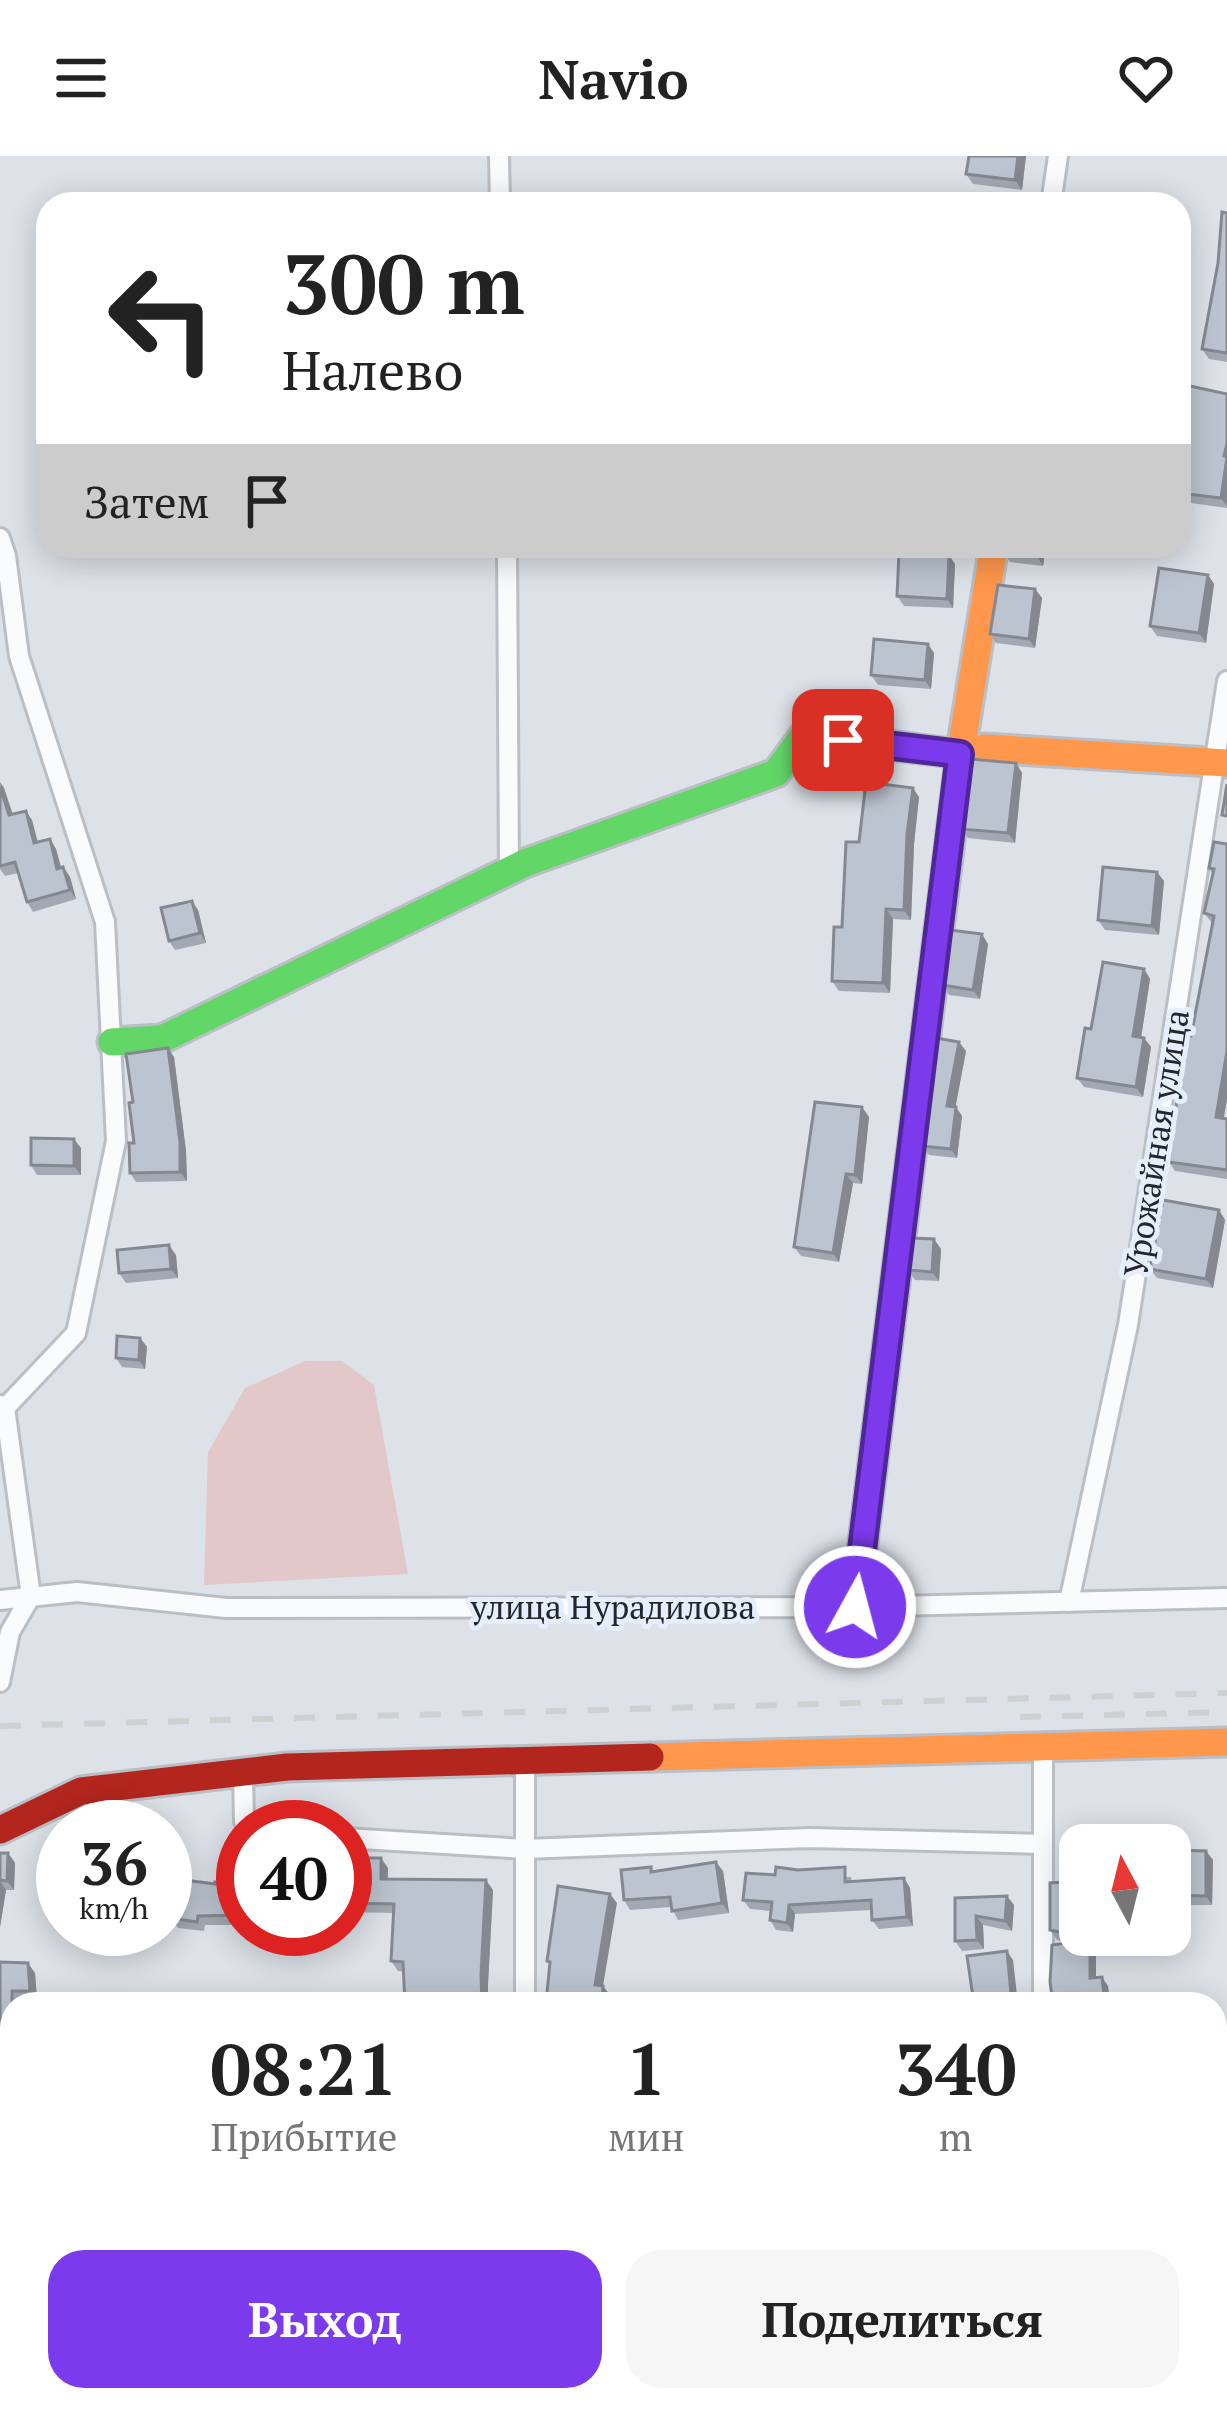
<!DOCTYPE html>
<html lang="ru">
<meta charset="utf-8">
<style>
:root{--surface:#fff;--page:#f6f6f6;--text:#222;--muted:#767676;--accent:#7c3aed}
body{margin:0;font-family:"PT Serif",serif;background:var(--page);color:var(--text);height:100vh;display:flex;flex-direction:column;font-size:45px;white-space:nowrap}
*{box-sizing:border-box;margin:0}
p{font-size:39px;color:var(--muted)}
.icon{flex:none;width:66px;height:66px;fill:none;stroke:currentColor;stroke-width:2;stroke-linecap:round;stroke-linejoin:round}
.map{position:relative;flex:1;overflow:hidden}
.panel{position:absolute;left:0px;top:1836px;width:1227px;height:420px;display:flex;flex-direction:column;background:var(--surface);border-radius:36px 36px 0 0;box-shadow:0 6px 30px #0003}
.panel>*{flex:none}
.hud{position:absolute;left:36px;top:36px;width:1155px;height:366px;border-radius:36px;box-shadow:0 6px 30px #0003;background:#fff;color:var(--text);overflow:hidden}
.needle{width:78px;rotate:353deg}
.controls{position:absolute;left:1059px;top:1668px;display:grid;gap:24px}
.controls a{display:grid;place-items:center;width:132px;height:132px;border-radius:24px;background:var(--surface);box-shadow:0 6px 30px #0003;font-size:60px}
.speed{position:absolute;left:36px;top:1644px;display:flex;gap:24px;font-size:60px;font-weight:700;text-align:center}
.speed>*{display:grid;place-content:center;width:156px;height:156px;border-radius:50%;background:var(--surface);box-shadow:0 6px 30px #0003;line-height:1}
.speed small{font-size:30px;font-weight:400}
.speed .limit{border:18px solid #d22;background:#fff;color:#111}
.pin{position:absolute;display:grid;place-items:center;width:102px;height:102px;color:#fff;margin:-51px;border-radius:24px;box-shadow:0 6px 18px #0006}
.me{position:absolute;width:132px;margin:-66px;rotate:7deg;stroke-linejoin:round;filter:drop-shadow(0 0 9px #0008)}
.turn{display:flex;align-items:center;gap:42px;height:252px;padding:0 48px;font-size:54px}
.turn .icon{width:156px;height:156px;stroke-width:2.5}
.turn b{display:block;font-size:84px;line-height:102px}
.then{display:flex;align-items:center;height:114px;padding:0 48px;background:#0003;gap:24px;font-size:45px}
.eta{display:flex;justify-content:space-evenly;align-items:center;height:204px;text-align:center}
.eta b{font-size:72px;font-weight:700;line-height:84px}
.button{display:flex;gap:24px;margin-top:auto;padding:24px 48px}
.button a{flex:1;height:138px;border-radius:36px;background:var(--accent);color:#fff;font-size:48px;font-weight:700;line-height:138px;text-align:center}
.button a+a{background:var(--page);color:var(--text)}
header{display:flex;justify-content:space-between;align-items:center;height:156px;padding:0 48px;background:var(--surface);font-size:54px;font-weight:700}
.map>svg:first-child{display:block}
.green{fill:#e2c8c9}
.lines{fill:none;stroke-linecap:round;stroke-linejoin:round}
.street-casing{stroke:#bbbfc5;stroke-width:24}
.fast-casing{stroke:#bbbfc5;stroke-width:33}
.slow-casing{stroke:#bbbfc5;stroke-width:33}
.jam-casing{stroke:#bbbfc5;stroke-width:33}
.street{stroke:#fafbfc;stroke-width:18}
.fast{stroke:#63d668;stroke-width:27}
.slow{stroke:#ff974d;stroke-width:27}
.jam{stroke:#b3261e;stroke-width:27}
.rail{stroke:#cfd0d2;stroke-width:6;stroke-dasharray:21 21;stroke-linecap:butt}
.wall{fill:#a2a9b2}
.shaded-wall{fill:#848991}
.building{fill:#bcc4cf;stroke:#848991;stroke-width:3}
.route-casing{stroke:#51269a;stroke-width:30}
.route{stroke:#7c3aed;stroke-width:21}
.labels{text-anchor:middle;stroke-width:10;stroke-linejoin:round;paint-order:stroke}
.street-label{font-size:33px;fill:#23262b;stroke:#e5eefc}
</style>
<header><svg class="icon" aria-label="menu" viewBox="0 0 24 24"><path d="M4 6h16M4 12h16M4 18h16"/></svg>Navio<svg class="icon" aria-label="heart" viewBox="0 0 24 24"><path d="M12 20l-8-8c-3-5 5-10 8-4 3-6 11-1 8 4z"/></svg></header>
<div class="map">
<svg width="1227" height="2256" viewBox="0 0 1227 2256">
<rect width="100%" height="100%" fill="#dde2e9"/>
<!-- green -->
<path class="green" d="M305,1205h37l32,24 34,189 -204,11 4,-133 37,-64z"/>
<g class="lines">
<defs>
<g id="street">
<path d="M499,0l1,48"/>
<path d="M1051,48l7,-48"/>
<path d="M0,382l6,18 13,100 86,266 11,219 -40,192 -71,75"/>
<path d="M507,390l2,324"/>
<path d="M0,1249l5,3 26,188 -21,36 -10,50"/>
<path d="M0,1444l77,-8 149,16 629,-1 372,-9"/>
<path d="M1069,1446l59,-277 99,-644"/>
<path d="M243,1616l1,49 6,6"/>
<path d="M345,1682l180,11 285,-11 233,6"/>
<path d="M525,1848v-243"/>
<path d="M1043,1848v-257"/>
<path d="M523,2256v-12"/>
<path d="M1042,2256v-12"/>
</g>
<g id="fast">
<path d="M112,886l50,-3 363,-176 251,-90 28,-38 108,13"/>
<path d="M855,1451l107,-863"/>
</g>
<g id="slow">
<path d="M962,588l32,-198"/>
<path d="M912,592l48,6 24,-6 243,15"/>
<path d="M650,1601l577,-15"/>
</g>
<path id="jam" d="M0,1674l81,-39 206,-24 363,-10"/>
</defs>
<!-- street casing -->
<use href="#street" class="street-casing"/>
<!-- fast casing -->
<use href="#fast" class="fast-casing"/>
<!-- slow casing -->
<use href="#slow" class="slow-casing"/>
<!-- jam casing -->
<use href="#jam" class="jam-casing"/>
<!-- street -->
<use href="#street" class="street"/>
<!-- fast -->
<use href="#fast" class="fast"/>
<!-- slow -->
<use href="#slow" class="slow"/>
<!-- jam -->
<use href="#jam" class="jam"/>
<!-- rail -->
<g class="rail">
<path d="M1020,1561l207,-5"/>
<path d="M0,1570l1227,-33"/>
</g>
</g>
<!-- wall -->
<g class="wall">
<path d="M1026,0l-4,34 -49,-6 -7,-10z"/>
<path d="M1227,57v149l-18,-3 -7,-10z"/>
<path d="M1227,238v114l-44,-6 -4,-6v-20l6,-44 -4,-5z"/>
<path d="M1046,390l-3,20 -33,-4 -7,-10z"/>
<path d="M955,408l-2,44 -49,-2 -7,-10z"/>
<path d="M1208,419l6,9 -8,59 -49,-7 -7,-10z"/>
<path d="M1035,433l7,9 -7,50 -39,-5 -6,-9z"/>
<path d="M934,497l-3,36 -53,-4 -7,-10z"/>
<path d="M1016,607l6,10 -7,70 -47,-5 -7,-9z"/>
<path d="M0,626l4,6 8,26 20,6 6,22 12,-3 6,10 5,19 2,-1 7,10 6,22 -43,13 -6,-10 -9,-29 -13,3 -5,-7z"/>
<path d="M919,641l-5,47 -3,76 -18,-1 -3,74 -51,-2 -7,-10 27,-139z"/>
<path d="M1227,688v255l-3,19 3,1v60l-52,-8 -6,-9 43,-239 -8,-10 9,-38 -4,-7z"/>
<path d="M1164,725l-5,54 -54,-5 -7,-10z"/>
<path d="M198,754l8,33 -31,7 -6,-9z"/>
<path d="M988,788l-8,55 -31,-4 -7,-10z"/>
<path d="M1144,813l6,10 -9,58 3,1 7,9 -8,50 -59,-10 -7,-9 14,-49z"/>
<path d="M966,895l-11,56 7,9 -5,42 -28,-3 -7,-9z"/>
<path d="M174,901l12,94 1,30 -51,1 -6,-9 4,-30 -1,-41z"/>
<path d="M862,951l7,10 -7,67 -9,-1 -14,79 -38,-6 -7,-9z"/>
<path d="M81,992v27h-44l-6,-10z"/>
<path d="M1219,1054l6,10 -12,68 -56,-10 -7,-9z"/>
<path d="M941,1093l-2,32 -24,-1 -7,-10z"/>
<path d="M176,1099l2,23 -52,5 -7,-10z"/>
<path d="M140,1182l7,9 -2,22 -23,-2 -6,-9z"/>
<path d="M165,1686l10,9 -2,44h-8z"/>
<path d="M1170,1694l36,1 7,9 -1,45h-42z"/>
<path d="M0,1697h8l7,10 -1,27h-8l-6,37z"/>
<path d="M345,1702l43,10v11l105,11 -5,94 -90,-13 -7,-10 3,-48 -49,-1z"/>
<path d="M651,1711l3,4h69l6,42 -51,7 -7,-13 -41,3 -6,-10z"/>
<path d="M775,1719l76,2 1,5 52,-4 6,10 3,38 -34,3 -7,-9v-10l-77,4 -2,18 -17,-2 -6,-10 1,-9 -21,-2 -7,-9z"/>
<path d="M243,1725v44h-38l-1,6 -26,-3 -7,-10 44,-34z"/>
<path d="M955,1742l59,7 -2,26 -29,-6 1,24 -22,2 -7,-10z"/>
<path d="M1050,1774l30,5h21v13l-7,-1 2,2v28l12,9 2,18 -39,-62 -14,-2z"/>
<path d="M0,1807l35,10 2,27 -19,1v3h-6v25l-12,1z"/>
<path d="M0,1986l12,1v104h-12z"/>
<path d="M0,2159h12v75l-12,1z"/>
</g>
<!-- shaded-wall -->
<g class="shaded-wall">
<path d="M1018,0h8l-4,34 -7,-10z"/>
<path d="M1227,287v63l-6,-8 3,-42z"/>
<path d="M1038,390h8l-3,20 -6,-10z"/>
<path d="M949,399l6,9 -2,44 -6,-9z"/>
<path d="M1208,419l6,9 -8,59 -7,-10z"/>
<path d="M1035,433l7,9 -7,50 -6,-9z"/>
<path d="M928,488l6,9 -3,36 -6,-9z"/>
<path d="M1016,607l6,10 -7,70 -7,-10z"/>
<path d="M0,626l4,6 12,36 -7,-9z"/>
<path d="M913,632l6,9 -5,47 -3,76 -7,-10 3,-76z"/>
<path d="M26,655l6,9 8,33 -6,-10z"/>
<path d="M50,683l6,10 8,29 -7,-9z"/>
<path d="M63,711l7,10 6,22 -6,-9z"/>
<path d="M1157,716l7,9 -5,54 -7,-9z"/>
<path d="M192,745l6,9 8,33 -6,-10z"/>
<path d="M886,753l7,10 -3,74 -7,-10z"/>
<path d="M982,778l6,10 -8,55 -7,-9z"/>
<path d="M1144,813l6,10 -10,66 -7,-9z"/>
<path d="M1144,882l7,9 -8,50 -7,-10z"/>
<path d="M959,886l7,9 -12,64 -7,-9z"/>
<path d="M168,892l6,9 12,94 1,30 -7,-9z"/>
<path d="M1227,895v48l-5,28 -6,-10z"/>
<path d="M862,951l7,10 -7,67 -7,-9z"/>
<path d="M956,951l6,9 -5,42 -6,-9z"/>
<path d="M74,983l7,9v27l-7,-9z"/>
<path d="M846,1018l7,9 -14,79 -6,-9z"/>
<path d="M1219,1054l6,10 -12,68 -7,-9z"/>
<path d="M934,1083l7,10 -2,32 -7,-9z"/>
<path d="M169,1089l7,10 2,23 -7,-9z"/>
<path d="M140,1182l7,9 -2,22 -6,-9z"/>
<path d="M169,1686l6,9 -2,44 -6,-9z"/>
<path d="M1206,1695l7,9 -1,45 -6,-9z"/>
<path d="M8,1697l7,10 -1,27 -7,-9z"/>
<path d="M381,1702l7,10 -1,21 -6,-10z"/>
<path d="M716,1706l7,9 6,42 -7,-10z"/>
<path d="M904,1722l6,10 3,38 -6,-9z"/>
<path d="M486,1724l7,10 -5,94v20h-6l-1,-30z"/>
<path d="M0,1725l6,9 -6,37z"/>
<path d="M610,1738l7,9 -14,83 7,9 -1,9h-7l-7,-19z"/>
<path d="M1007,1740l7,9 -2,26 -7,-10z"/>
<path d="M789,1749l6,9 -2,18 -6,-9z"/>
<path d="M976,1760l7,9 1,24 -7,-9z"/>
<path d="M1095,1779h6v13l-6,-9z"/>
<path d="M1090,1784l6,9v38l-6,-9z"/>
<path d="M1007,1795l6,9 5,44h-6z"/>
<path d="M28,1807l7,10 2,27 -7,-9z"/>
<path d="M1102,1821l6,9 2,18h-5z"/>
<rect x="477" y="2244" width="7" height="12"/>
<path d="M623,2244h5l2,12h-5z"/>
<rect x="1005" y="2244" width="7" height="12"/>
<path d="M1095,2244h7l-1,12h-8z"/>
</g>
<!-- building -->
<g class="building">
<path d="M969,0h49l-3,24 -49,-6z"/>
<path d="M1222,56l5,1v140l-25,-4 16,-86z"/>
<path d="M1190,230l37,8v49l-3,13 3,1 -6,41 -42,-5v-17l6,-48 -4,-1z"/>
<path d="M1004,390h34l-1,10 -34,-4z"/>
<path d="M899,396l50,3 -2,44 -50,-3z"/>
<path d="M1159,412l49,7 -9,58 -49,-7z"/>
<path d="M998,429l37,4 -6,50 -39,-5z"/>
<path d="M874,483l54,5 -3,36 -54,-5z"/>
<path d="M970,603l46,4 -8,70 -47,-4z"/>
<path d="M866,626l47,6 -6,46 -3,76 -18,-1 -3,74 -51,-2 2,-54h8l4,-85h13z"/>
<path d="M1227,628v32l-5,-1z"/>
<path d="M0,631l9,28 17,-4 8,32 16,-4 7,30 6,-2 7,23 -43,12 -12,-40 -15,4z"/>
<path d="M1214,686l13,2v207l-11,66 11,2v51l-58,-8 16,-127 6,1 23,-120 -10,-3 10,-44 -5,-1z"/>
<path d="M1103,711l54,5 -5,54 -54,-6z"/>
<path d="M192,745l8,32 -31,8 -8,-33z"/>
<path d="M950,774l32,4 -9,56 -31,-5z"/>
<path d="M1103,806l41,7 -11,67 11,2 -8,49 -59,-9 8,-50 6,1z"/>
<path d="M936,882l23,4 -12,64 9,1 -5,42 -29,-3z"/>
<path d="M168,892l12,94v30l-50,1 -1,-30h5l-5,-40 4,-1 -7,-48z"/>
<path d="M815,946l47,5 -7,68 -9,-1 -13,79 -39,-6z"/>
<path d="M31,982l43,1v27l-43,-1z"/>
<path d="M1163,1044l56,10 -13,69 -56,-10z"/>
<path d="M911,1082l23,1 -2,33 -24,-2z"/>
<path d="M169,1089l2,24 -52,4 -2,-23z"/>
<path d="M117,1180l23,2 -1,22 -23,-2z"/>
<path d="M165,1686h4l-2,44h-2z"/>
<path d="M1170,1694l36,1v45l-36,-1z"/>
<path d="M0,1697h8l-1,28 -7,-1z"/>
<path d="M345,1702h36v21l105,1 -5,94 1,30h-77l-2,-42 -12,-1 3,-57 -49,-1z"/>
<path d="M716,1706l6,41 -50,8 -2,-14 -46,3 -3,-30 30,-3v5z"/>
<path d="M776,1711l22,3 47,-3v15l59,-4 3,39 -35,3 -1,-20 -82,5 -2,18 -17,-3 2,-18 -29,-2 3,-27 29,2z"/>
<path d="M177,1723l38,5v-2l28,-1v34l-45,1 -1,6 -26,-4z"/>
<path d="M1080,1725v54h15v4l-45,-9v-47z"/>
<path d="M558,1730l52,8 -15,91 8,1 -1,18h-56l4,-42 -3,-1z"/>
<path d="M1007,1740l-2,25 -29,-5 1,24 -22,1v-43z"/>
<path d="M1090,1784v38l12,-1 3,27h-52l-3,-22 2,-37z"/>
<path d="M1007,1795l5,53h-44h6l-7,-48z"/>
<path d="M0,1806l28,1 2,28h-18v28l-12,1z"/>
<path d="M0,1986l12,1v94l-12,1z"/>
<rect x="0" y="2159" width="12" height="66"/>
<rect x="402" y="2244" width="75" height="12"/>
<path d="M539,2244h84l2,12h-84z"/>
<rect x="948" y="2244" width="57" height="12"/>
<path d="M1054,2244h41l-2,12h-41z"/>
</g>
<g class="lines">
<defs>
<path id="route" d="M843,584l117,14 -105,853"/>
</defs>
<!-- route casing -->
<use href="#route" class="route-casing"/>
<!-- route -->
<use href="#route" class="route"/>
</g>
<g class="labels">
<!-- street labels -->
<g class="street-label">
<text transform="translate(1156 987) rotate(-81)" y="12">Урожайная улица</text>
<text x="613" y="1463">улица Нурадилова</text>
</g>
</g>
</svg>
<div class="controls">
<a><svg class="needle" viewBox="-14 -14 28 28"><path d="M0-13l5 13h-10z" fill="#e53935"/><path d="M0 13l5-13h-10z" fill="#767676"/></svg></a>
</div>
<div class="speed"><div>36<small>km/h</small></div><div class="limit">40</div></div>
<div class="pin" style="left:843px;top:584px;background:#d93025"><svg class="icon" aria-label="arrive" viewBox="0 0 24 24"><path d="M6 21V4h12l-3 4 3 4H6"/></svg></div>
<svg class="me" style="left:855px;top:1451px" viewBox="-20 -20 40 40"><circle r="17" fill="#7c3aed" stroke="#fff" stroke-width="3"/><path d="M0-11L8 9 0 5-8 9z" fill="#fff"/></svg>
<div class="hud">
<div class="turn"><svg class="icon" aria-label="left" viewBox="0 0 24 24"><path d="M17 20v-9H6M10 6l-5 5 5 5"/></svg><div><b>300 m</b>Налево</div></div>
<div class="then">Затем<svg class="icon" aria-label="arrive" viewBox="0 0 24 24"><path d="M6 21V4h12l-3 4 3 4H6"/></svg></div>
</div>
<section class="panel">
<div class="eta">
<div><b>08:21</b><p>Прибытие</p></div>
<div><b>1</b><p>мин</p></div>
<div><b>340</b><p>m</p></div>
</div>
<div class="button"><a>Выход</a><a>Поделиться</a></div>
</section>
</div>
